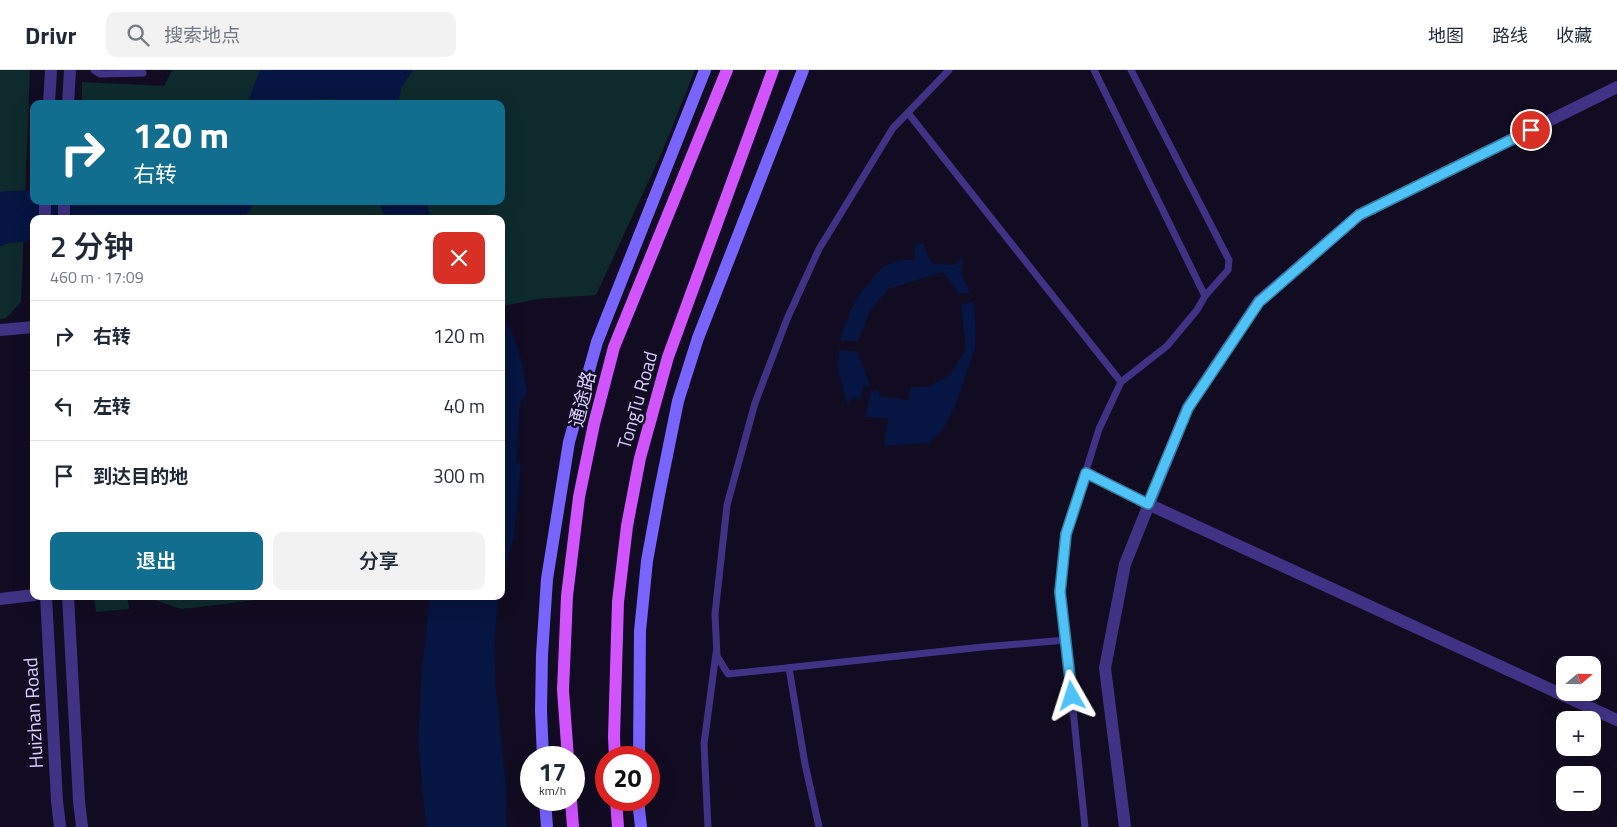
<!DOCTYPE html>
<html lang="zh">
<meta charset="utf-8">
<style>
:root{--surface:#fff;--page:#f2f2f3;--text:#1f2937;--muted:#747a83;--line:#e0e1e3;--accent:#116e8e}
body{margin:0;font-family:"Titillium Web","Noto Sans SC",sans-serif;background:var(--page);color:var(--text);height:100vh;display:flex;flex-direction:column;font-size:19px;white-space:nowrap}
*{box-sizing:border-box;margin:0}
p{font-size:16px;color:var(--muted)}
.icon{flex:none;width:28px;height:28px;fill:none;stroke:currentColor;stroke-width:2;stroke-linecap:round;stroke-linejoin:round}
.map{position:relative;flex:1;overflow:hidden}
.details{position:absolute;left:30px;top:145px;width:475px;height:385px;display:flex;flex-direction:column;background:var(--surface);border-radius:10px;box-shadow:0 5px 20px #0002}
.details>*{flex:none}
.banner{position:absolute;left:30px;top:30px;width:475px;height:105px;border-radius:10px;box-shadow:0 5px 20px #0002;background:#116e8e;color:#fff;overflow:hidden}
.needle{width:32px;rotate:70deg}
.buttons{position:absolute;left:1556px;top:586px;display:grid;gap:10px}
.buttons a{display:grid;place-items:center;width:45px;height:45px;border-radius:10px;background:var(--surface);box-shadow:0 5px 20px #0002;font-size:25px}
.speed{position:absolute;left:520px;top:676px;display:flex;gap:10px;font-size:25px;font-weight:700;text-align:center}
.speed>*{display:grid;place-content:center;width:65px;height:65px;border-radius:50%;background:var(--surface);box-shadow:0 5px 20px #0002;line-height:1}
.speed small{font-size:12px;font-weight:400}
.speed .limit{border:8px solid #d22;background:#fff;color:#111}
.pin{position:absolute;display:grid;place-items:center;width:42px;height:42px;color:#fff;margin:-21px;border:2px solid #fff;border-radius:50%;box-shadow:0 1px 5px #0007}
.me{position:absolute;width:55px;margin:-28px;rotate:354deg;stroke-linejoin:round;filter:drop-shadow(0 0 4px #0008)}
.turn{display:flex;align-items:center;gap:18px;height:105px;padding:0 20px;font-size:22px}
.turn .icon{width:65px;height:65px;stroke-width:2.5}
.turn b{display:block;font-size:35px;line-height:42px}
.round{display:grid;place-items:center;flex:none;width:52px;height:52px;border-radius:10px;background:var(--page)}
.overview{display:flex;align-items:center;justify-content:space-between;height:85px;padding:0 20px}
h1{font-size:30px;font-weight:600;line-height:38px}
.action{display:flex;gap:10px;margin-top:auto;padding:10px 20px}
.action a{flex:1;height:58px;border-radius:10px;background:var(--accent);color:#fff;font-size:20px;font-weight:600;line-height:58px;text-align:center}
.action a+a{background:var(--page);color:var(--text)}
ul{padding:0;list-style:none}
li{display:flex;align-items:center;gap:15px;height:70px;padding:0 20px;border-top:1px solid var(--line)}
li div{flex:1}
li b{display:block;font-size:19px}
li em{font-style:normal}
header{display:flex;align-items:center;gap:30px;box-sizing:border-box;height:70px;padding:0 25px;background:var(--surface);border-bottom:1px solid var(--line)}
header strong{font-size:24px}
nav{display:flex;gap:28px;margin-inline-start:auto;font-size:18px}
.search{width:350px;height:45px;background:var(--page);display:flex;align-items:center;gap:12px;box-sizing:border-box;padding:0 18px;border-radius:10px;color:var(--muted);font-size:19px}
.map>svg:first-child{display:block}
.green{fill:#0e2a2d}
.water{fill:#061541}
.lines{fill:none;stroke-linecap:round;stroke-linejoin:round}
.service{stroke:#403385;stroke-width:7}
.minor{stroke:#403385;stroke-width:12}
.tertiary{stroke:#403385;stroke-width:12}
.secondary{stroke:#7964ff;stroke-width:12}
.primary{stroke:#d254ff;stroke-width:12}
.route-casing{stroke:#337fa1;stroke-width:12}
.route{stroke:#4fc3f7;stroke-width:9}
.labels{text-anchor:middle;stroke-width:5;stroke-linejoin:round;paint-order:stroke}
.street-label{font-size:19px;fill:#d8cdff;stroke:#120c22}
</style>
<header>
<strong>Drivr</strong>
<div class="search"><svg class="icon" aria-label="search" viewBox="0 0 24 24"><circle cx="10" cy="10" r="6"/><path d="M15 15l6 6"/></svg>搜索地点</div>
<nav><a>地图</a><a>路线</a><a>收藏</a></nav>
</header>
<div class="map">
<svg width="1617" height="757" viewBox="0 0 1617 757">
<rect width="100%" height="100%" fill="#120c22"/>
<!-- green -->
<g class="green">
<path d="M0,0h30l-9,232 -15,16 -6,1z"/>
<path d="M172,0h523l-32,80 -67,145 -59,4 -34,7h-2v-87h-422v-18h422v-97h-419v-22l82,4z"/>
<path d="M94,526h33l2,13 -33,3z"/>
<path d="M151,526h139l-108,13 -25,-8z"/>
</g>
<!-- water -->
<g class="water">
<path d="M260,0h153l-12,18 -3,16h-54l-8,-5 -30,1 -5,4h-54z"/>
<path d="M34,120v11h220l-4,10 -9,8h-207v22l-25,2 -9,3v-54l9,-1z"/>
<path d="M379,131h47l5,18h-40l-8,-6z"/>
<path d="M915,174h8l9,19 22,2 9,-8 -2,16 9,20 -11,1 -16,-22 -55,17 -18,22 -12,30 -18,-1 10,-29 11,-19 22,-25 16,-7h15z"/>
<path d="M974,231l2,31 -1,16 -19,56 -13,26 -14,13 -45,3 4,-28 -23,-1 6,-26 8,-1v6l30,4 1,-12 19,-2 21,-11 16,-27 -5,-43z"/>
<path d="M501,241l14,28 8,27 4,27 -7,11 -4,58 5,2 -7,71 -13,47z"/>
<path d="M839,280l18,2 13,33 -7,2 -2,13 -8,-3 -5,8 -10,-35z"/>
<path d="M430,526h68l-3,44 1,51 10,94v42h-80l-8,-86 4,-72z"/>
</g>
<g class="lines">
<!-- service -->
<g class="service">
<path d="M94,0l6,4 43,-1"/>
<path d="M949,0l-56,58 -74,121 -32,70 -32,84 -28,102 -12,109 2,42 11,18 255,-27 83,-7 -5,-48 5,-57 33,-106 22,-47 46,-36 30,-36 8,-14 23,-26 1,-10 -98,-190"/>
<path d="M1094,0l111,226"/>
<path d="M908,43l213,269"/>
<path d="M1086,403l62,31"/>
<path d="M1066,570l19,187"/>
<path d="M789,598l16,96 14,63"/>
<path d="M708,757l-4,-83 12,-91"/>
</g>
<!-- minor -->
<path class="minor" d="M0,260l34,-3"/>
<!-- tertiary -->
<g class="tertiary">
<path d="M49,34l2,-34"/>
<path d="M68,34l2,-34"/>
<path d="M45,149v-18"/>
<path d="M64,149v-18"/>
<path d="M1148,434l469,216"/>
<path d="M46,526l11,205 3,26"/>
<path d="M68,526l11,205 3,26"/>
<path d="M0,529l34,-4"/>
<path d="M1125,757l-20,-159 20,-104 63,-157 71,-106 100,-86 258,-128"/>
</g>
<!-- secondary -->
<g class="secondary">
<path d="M543,688l-2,-47 1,-56 5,-76 22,-137 28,-100 108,-272"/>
<path d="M639,688l1,-127 7,-70 12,-66 19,-94 20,-63 105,-268"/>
<path d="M545,730l2,27"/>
<path d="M638,730l3,27"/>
</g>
<!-- primary -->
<g class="primary">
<path d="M568,688l-5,-68 4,-94 12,-99 15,-73 20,-77 113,-277"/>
<path d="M615,688l-1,-21 4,-135 9,-76 13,-68 28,-101 105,-287"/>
<path d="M571,730l2,27"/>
<path d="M616,730l2,27"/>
</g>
</g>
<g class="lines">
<defs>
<path id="route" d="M1072,626l-12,-104 6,-58 20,-61 62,31 40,-96 71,-106 100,-87 172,-85"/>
</defs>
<!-- route casing -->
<use href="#route" class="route-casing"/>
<!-- route -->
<use href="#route" class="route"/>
</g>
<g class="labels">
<!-- street labels -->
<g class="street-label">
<text transform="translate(582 329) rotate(-76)" y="7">通途路</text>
<text transform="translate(637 330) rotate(-74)" y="7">TongTu Road</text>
<text transform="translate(33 643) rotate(-93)" y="7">Huizhan Road</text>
</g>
</g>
</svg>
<div class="buttons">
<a><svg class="needle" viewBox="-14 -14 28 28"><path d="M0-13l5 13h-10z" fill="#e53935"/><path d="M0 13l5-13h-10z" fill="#747a83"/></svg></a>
<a>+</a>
<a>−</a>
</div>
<div class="speed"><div>17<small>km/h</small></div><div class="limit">20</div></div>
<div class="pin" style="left:1531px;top:60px;background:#d93025"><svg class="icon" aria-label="arrive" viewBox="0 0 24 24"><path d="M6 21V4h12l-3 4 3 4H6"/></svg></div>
<svg class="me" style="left:1072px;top:626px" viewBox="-20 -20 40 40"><path d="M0-17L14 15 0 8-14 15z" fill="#4fc3f7" stroke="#fff" stroke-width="4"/></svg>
<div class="banner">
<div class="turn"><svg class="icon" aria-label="right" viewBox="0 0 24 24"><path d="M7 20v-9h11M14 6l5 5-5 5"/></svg><div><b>120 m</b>右转</div></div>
</div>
<section class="details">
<div class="overview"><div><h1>2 分钟</h1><p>460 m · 17:09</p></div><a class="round" style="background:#d93025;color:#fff"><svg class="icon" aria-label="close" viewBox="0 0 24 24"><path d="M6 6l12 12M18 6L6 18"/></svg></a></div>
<ul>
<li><svg class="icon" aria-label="right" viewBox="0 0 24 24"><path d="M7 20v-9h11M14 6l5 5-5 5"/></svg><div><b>右转</b></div><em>120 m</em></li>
<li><svg class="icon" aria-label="left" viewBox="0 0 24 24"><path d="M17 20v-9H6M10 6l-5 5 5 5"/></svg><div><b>左转</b></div><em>40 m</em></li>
<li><svg class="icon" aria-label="arrive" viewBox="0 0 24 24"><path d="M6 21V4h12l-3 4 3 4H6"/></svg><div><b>到达目的地</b></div><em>300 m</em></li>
</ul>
<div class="action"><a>退出</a><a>分享</a></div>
</section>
</div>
